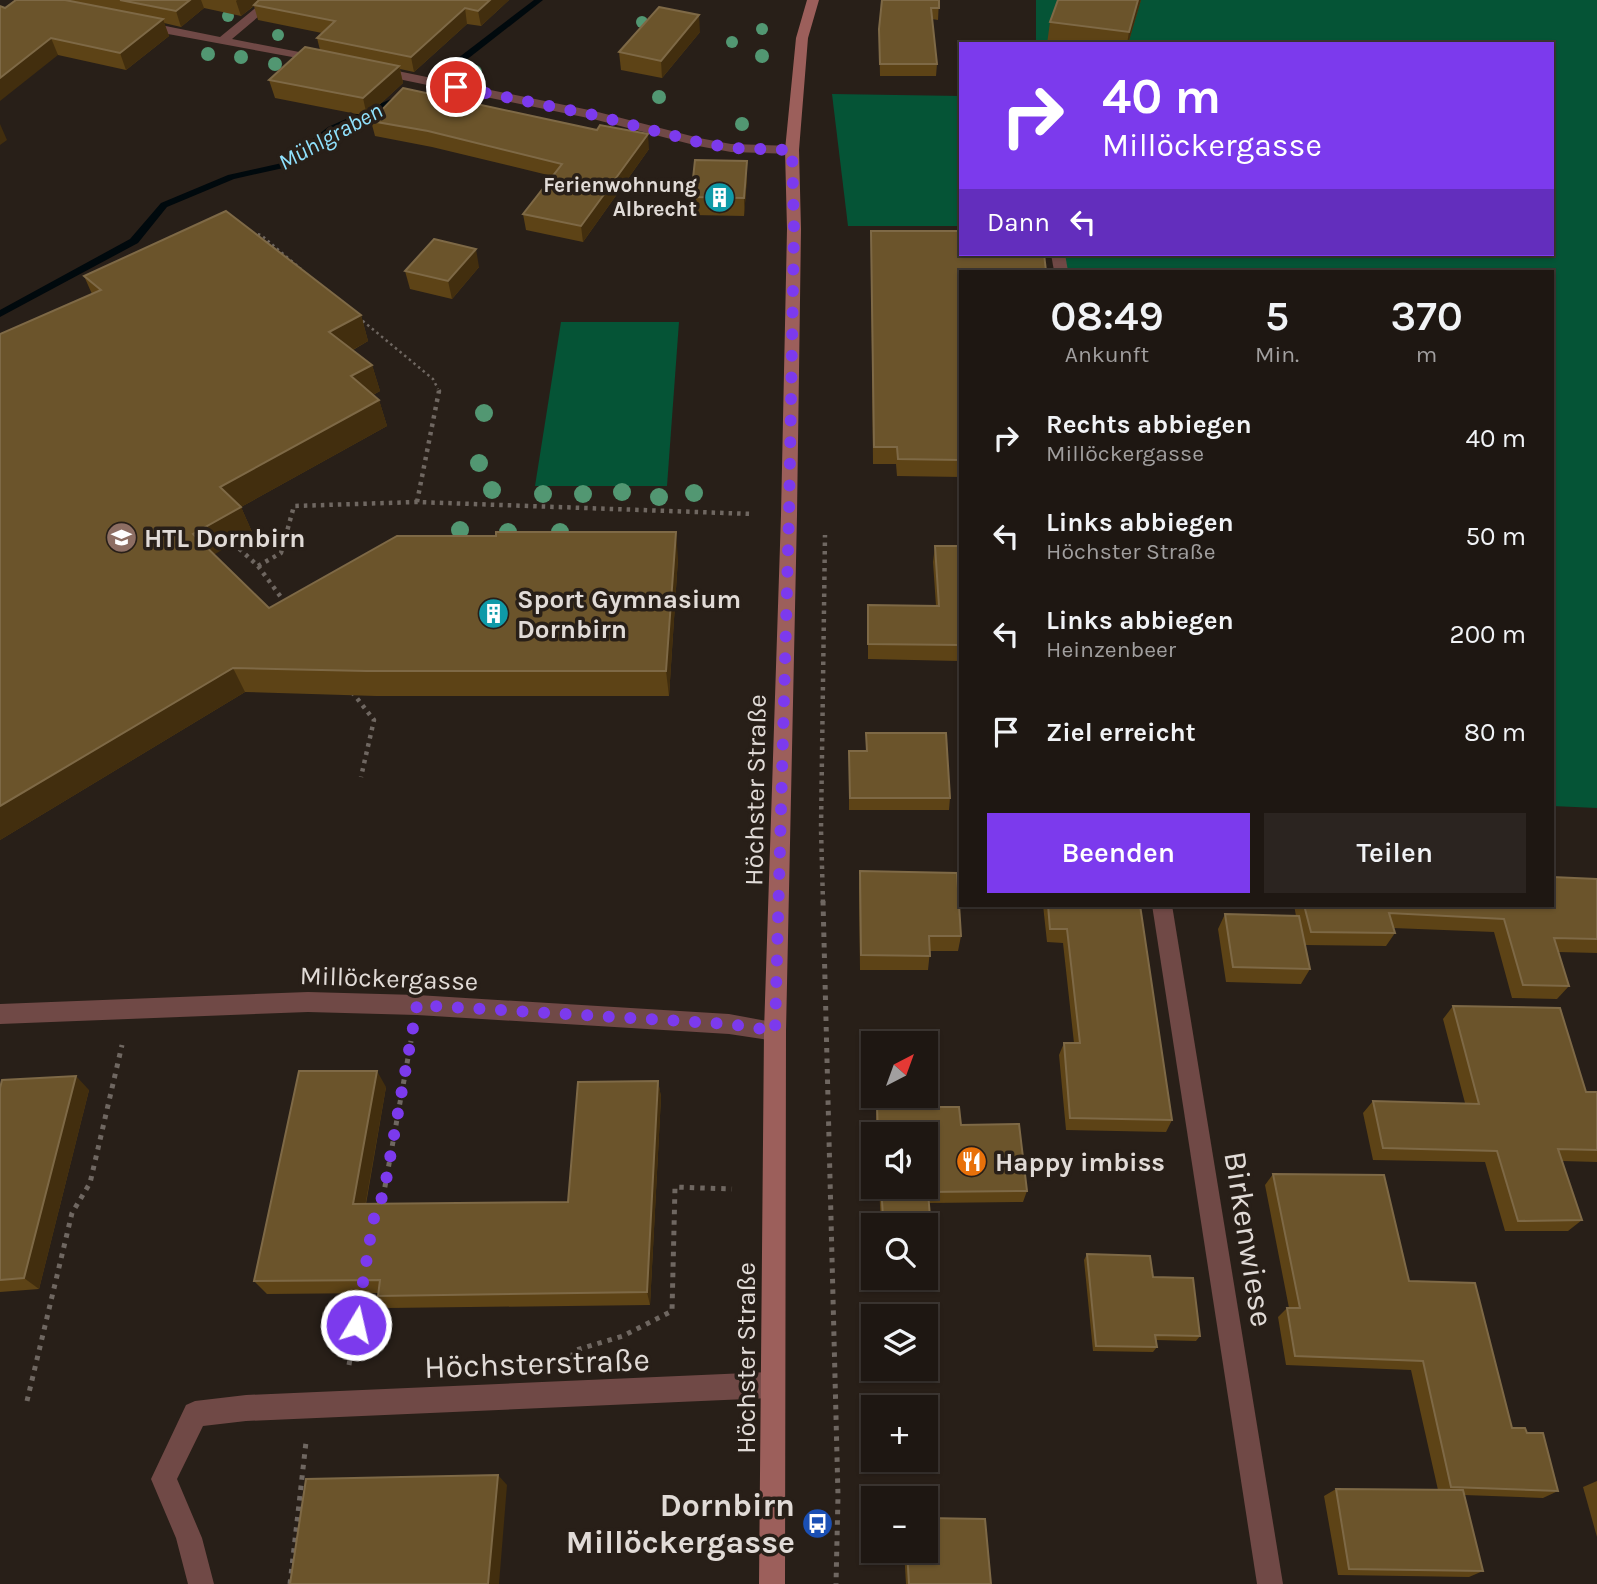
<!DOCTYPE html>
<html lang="de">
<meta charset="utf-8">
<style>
:root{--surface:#1e1712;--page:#2b2420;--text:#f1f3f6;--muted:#a19f9f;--line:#3c3632;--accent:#7c3aed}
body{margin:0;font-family:Karla,sans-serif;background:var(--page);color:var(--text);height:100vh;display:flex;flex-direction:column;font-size:26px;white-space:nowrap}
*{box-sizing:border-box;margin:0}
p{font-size:23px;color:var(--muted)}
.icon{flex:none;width:38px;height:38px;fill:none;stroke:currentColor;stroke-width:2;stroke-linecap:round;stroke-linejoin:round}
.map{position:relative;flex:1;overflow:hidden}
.details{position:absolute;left:959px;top:270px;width:595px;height:637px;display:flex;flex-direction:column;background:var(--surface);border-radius:0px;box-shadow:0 2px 5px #0004,0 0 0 2px var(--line)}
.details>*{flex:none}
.guide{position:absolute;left:959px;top:42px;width:595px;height:214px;border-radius:0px;box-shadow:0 2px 5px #0004,0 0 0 2px var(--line);background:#7c3aed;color:#fff;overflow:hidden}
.needle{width:46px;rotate:41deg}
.fabs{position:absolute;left:861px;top:1031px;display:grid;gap:14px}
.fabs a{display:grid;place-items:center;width:77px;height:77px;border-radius:0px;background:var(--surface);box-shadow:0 2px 5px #0004,0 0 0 2px var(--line);font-size:35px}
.pin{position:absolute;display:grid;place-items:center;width:60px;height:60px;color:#fff;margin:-30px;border:4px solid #fff;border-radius:50%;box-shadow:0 2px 7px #0007}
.me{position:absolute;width:77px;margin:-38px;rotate:9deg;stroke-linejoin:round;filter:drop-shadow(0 0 5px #0008)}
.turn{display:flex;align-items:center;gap:24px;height:147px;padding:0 28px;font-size:32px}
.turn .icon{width:91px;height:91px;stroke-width:2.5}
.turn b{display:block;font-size:49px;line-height:60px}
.then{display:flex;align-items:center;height:66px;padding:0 28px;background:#0003;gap:14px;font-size:26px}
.eta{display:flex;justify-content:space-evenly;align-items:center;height:119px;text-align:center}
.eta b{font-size:42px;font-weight:600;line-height:49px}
.button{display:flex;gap:14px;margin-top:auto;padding:14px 28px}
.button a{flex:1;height:80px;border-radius:0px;background:var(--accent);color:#fff;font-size:28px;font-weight:600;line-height:80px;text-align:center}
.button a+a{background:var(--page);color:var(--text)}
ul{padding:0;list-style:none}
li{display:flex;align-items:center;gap:21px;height:98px;padding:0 28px}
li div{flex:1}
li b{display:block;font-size:26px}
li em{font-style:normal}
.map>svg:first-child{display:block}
.green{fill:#055436}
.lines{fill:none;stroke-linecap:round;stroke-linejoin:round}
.stream{fill:#00090d;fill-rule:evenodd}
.path-far2{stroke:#6f6761;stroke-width:2.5;stroke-dasharray:2.5 3.5;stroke-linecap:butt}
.path-far1{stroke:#6f6761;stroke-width:4.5;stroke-dasharray:3.5 5;stroke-linecap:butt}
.path{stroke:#6f6761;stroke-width:5;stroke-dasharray:4.5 6;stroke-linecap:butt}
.minor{fill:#704946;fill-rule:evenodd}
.secondary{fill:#9c5f5b;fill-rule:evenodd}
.tree{fill:#529772}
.wall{fill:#5d4316}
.shaded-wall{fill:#422e0e}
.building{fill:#6b542b;stroke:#7e6946;stroke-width:2}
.route{stroke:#7c3aed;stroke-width:12;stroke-dasharray:0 21.6}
.labels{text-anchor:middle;stroke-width:7;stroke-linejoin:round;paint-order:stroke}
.far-poi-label{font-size:21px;font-weight:bold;fill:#e1dbd7;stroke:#281f18;text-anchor:end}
.far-water-label{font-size:23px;font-style:italic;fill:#90e2fe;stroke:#281f18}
.poi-label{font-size:26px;font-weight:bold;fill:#e1dbd7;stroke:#281f18;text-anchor:start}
.street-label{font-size:26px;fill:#e1dbd7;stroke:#281f18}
.near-street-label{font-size:32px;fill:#e1dbd7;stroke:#281f18}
.near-poi-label{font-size:32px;font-weight:bold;fill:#e1dbd7;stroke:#281f18;text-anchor:end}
</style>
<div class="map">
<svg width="1597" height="1584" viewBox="0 0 1597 1584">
<rect width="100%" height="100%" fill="#281f18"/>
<!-- green -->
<g class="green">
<path d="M1036,0h561v808l-45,-2v-535h-496l-4,-17h500v-210h-516z"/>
<path d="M832,94l129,2v130h-113z"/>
<path d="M561,322h118l-12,164h-132z"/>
</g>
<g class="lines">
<!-- stream -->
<g class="stream">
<path d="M534,0h9l-92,72h-6v-4z"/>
<path d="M402,94l8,2 -76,35 -46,36 -54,12 -67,28 -29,36 -138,74v-7l130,-71 31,-36 67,-28 54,-12 46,-36z"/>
</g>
<!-- path-far2 -->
<g class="path-far2">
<path d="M252,233l9,2 40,34"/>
<path d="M358,317l75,62 5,10"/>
</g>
<!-- path-far1 -->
<g class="path-far1">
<path d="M417,502l22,-111 -2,-4"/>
<path d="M233,543l25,23 23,-13 13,-47 123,-4 336,12"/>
<path d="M258,566l28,38"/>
<path d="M352,692l22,28 -13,57"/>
<path d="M823,903l-2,-74 4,-294"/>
</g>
<!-- path -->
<g class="path">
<path d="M823,901l15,595 -2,88"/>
<path d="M378,1207l6,-15 27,-151"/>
<path d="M573,1357v-6l50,-15 49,-25 3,-124 57,2"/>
<path d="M349,1365l13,-78"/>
<path d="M27,1401l45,-188 18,-30 32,-138"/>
<path d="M290,1584l16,-142"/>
</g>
<!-- minor -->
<g class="minor">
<path d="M265,0h13l-46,39 93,18v6l-184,-34 -6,-4 6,-4 79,16z"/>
<path d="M378,67l216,44 105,27 32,6 61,2 7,4 -7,4 -61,-2 -33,-6 -105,-27 -219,-45 -2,-3z"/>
<path d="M1051,254h14l3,17h-14z"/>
<path d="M1152,905h20l111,679h-26z"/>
<path d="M308,992l109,3 312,19 54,10 3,7 -3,7 -8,3 -46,-7 -312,-19 -109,-3 -308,12v-20z"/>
<path d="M771,1372l9,4 4,9 -4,9 -9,4 -525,23 -43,5 -26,53 25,59 12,46h-26l-12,-46 -25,-59 35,-74 9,-4 51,-6z"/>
</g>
<!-- secondary -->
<path class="secondary" d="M807,0h12l-11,38 -9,112 2,79 -4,286 -11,516 -1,553h-26l5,-553 17,-516 6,-286 -2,-79 11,-112z"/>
</g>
<!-- trees -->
<g class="tree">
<circle cx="228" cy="16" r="6"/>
<circle cx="642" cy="22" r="6"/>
<circle cx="762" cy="29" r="6"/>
<circle cx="278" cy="35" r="6"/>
<circle cx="732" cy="42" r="6"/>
<circle cx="208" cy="54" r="7"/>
<circle cx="762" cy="56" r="7"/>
<circle cx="241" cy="57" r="7"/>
<circle cx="275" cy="64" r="7"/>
<circle cx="475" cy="72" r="7"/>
<circle cx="659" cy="97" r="7"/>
<circle cx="742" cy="124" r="7"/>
<circle cx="484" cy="413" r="9"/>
<circle cx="479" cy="463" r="9"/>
<circle cx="492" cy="490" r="9"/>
<circle cx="622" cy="492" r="9"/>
<circle cx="694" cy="493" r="9"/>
<circle cx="543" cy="494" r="9"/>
<circle cx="583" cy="494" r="9"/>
<circle cx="659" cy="497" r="9"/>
<circle cx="460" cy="530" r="9"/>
<circle cx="508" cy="532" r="9"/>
<circle cx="560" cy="532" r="9"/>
</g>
<!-- wall -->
<g class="wall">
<path d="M16,0h493l-28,26 -14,-2 -53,48 -14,-3 3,14 -36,33 -92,-18 -6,-18 51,-30 -3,-12 5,-5 -64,-13 -4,-14 -13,10 -37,-8 -23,19 -17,-4 5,13 -43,34 -68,-15 -53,-47z"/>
<path d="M939,0l-1,20 -6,-1 5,45 -1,12h-56l-1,-47z"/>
<path d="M1141,0l-13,44h-81l3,-22z"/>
<path d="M700,32l-38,46 -41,-8 -2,-18z"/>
<path d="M371,121l226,9 52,19 -66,93 -57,-12 -3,-16 29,-38 -120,-29 -57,-11z"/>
<path d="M747,161v17l-3,38 -52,-1 -1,-18z"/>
<path d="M871,231l90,40v206l-64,-1 -1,-12h-23l-2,-217z"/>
<path d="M479,267l-27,32 -42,-10 -5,-18z"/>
<path d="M84,276l277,39 7,26 -15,9 19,15 8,26 -7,4 6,5 8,26 -146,81 11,25 -38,22 55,54 409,-50 -9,138h-293l-131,-4 -245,148 92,-546z"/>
<path d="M935,546h26v107l-2,8 -91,-2v-54l68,1 -3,-44z"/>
<path d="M866,733l84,65 -1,12h-100v-59h17z"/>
<path d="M860,871l101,65 -3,15h-28l-2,19h-68l-1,-83z"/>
<path d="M1597,879v74l-39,-1 11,34 -12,13 -45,-1 -18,-66 -101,-4 2,5 -9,13 -81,-1 5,24 -9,15 -75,-2 -8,-53 7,-15 71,2 -2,-11h258z"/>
<path d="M1043,905h97l32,215 -6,12 -100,-2 -7,-75 5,-12h10l-11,-100 -16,-1z"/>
<path d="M1453,1006l133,86h11v70l-35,-1 20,59 -14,11h-63l-20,-69 -112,-2 -10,-47 10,-12 92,2 -22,-84z"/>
<path d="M658,1081l3,16 -11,208 -262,3 -10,-12v-3l-111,1 -13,-13 132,-194 -20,117 202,-2z"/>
<path d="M0,1088l89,2 -50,199 -39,3z"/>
<path d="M877,1107l84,18 66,66 -4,11 -94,1 1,14 -3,11h-1v-3h-45l-2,-39h47v-52h-50v-14z"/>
<path d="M1273,1174l136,107 103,147 15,5 31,58 -15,7 -79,-3 19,76 -14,6 -131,-2 -14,-79 12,-7 102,1 -27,-120 -125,-5 -8,-48 9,-9h2l-24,-123z"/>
<path d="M1087,1254l66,23 47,59 -4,5 -40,-1 1,7 -4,5 -60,-1 -9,-91z"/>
<path d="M1597,1481v56l-14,-50z"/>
<path d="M904,1550h22l65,34h-85z"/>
</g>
<!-- shaded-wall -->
<g class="shaded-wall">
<path d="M190,0h11l3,8 -23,19 -5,-16z"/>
<path d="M237,0h24l-20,16 -5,-15z"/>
<path d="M490,0h19l-28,26 -3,-15z"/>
<path d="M1138,0h3l-13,44h-1l2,-12z"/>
<path d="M465,8l2,16 -53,48 -3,-15z"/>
<path d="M699,15l1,17 -38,46 -1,-17z"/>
<path d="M163,19l6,17 -43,34 -6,-17z"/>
<path d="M51,38l7,17 -58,46v-23z"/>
<path d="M399,66l4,17 -36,33 -4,-18z"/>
<path d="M0,124l7,16 -7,5z"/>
<path d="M648,134l1,15 -66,93 -2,-16z"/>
<path d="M747,161v17l-3,38v-18z"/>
<path d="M476,249l3,18 -27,32 -4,-18z"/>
<path d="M361,315l7,26 -30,17 -9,-26z"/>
<path d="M372,365l8,26 -21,11 -8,-26z"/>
<path d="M379,400l8,26 -146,81 11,25 -47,28 -12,-26 27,-47z"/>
<path d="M676,532l2,26 -9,138 -3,-25z"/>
<path d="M233,668l12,24 -245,148v-34z"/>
<path d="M377,1071l9,16 -23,131 -10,-14z"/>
<path d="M76,1076l13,14 -50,199 -15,-11z"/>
<path d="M658,1081l3,16 -11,208 -3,-13z"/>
<path d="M498,1475l9,10 -8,99h-11z"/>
</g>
<!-- building -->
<g class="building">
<path d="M16,0h49l98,19 -43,34 -69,-15 -51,40v-72l5,2z"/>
<path d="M120,0h70l-14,11z"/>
<path d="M259,0h231l-12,11 -13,-3 -54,49 -94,-19 18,-17 -81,-16z"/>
<path d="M882,0h57v8h-8l6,56h-57l-1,-35z"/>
<path d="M1058,0h80l-9,32 -79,-10z"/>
<path d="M659,7l40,8 -38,46 -42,-9z"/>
<path d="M305,47l94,19 -36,32 -94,-18z"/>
<path d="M403,88l194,42 3,-5 48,9 -67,92 -58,-12 39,-50 -134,-33 -57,-10z"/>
<path d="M695,160l52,1 -3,37 -53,-1z"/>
<path d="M226,211l135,104 -32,17 43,33 -21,11 28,24 -159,87 21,20 -48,27 76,74 128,-72h99v-4h180l-10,139h-300l-133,-3 -233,138v-472l101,-44 -17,-14z"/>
<path d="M871,231h90v23h83l2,17h-85v189l-63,-1 -1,-12h-23z"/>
<path d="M434,239l42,10 -28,32 -43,-10z"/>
<path d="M935,546h26v99l-93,-1v-39l71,1z"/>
<path d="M866,733h80l4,65h-100l-1,-47h18z"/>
<path d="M860,871l97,2 4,63h-32l1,20 -69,-1z"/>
<path d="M1552,877l45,2v60l-43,-1 15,48 -46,-1 -19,-66 -115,-6 6,20 -84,-1 -7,-27h248z"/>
<path d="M1048,905h92l32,215 -102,-2 -6,-75h16l-13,-114h-17z"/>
<path d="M1225,914l74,2 11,53 -77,-2z"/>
<path d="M1453,1006l107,2 26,84h11v58l-39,-1 24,71 -64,1 -21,-70 -114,-3 -10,-47 106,3z"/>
<path d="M299,1071h78l-24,133 215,-2 10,-120 80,-1 -11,211 -269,4 2,-16 -126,1z"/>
<path d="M76,1076l-52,202 -24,2v-192l2,-8z"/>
<path d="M877,1107h82l2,18 58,-1 8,67 -99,1 2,25h-47l-2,-31h45v-52h-48z"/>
<path d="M1273,1174l111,1 25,106 66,2 37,145h13l2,5h16l15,58 -107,-4 -28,-126 -128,-5 -8,-48h13z"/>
<path d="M1087,1254l63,2 3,21 40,1 7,58 -45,-1 2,12 -61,-1z"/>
<path d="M498,1475l-10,109h-198l16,-105z"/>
<path d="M1336,1489l127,1 20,81 -134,-2z"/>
<path d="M926,1518l59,1 6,65h-82l-2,-34h19z"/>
</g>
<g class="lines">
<!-- route -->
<path class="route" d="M356,1325l17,-104 11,-29 33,-187 312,19 46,7 14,-516 5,-286 -2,-79 -61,-2 -33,-6 -104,-27 -138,-28"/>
</g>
<!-- icons -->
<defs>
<symbol id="building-disc" viewBox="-11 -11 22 22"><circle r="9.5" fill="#0f9aa8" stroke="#281f18"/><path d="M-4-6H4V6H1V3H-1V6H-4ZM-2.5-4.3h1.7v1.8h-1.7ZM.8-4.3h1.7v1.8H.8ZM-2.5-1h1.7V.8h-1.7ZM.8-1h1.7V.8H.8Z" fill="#fff"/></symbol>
<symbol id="school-disc" viewBox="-11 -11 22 22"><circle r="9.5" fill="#8d6e63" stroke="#281f18"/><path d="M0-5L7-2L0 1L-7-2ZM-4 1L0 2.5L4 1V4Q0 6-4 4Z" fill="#fff"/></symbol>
<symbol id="restaurant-disc" viewBox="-11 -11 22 22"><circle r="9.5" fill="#e8710a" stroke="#281f18"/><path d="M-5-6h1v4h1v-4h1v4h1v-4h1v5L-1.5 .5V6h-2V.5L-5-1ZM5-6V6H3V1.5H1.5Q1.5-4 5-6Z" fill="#fff"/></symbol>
<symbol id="bus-disc" viewBox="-11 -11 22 22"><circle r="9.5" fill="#1a4fb4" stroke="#281f18"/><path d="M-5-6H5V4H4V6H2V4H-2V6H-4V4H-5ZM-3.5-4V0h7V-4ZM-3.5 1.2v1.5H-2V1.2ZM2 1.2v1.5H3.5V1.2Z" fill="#fff"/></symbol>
</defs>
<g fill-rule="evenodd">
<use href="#building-disc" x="702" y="180" width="35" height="35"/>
<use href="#school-disc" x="104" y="520" width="35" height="35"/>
<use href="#building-disc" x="476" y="596" width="35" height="35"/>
<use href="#restaurant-disc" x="954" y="1144" width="35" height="35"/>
<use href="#bus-disc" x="800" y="1506" width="35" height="35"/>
</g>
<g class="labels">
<!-- far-poi labels -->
<g class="far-poi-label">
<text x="697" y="192">Ferienwohnung<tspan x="697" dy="24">Albrecht</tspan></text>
</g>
<!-- far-water labels -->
<g class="far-water-label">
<text transform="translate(330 136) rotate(-29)" y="8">Mühlgraben</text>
</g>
<!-- poi labels -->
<g class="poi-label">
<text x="144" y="547">HTL Dornbirn</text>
<text x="517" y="608">Sport Gymnasium<tspan x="517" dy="30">Dornbirn</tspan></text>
<text x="995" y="1171">Happy imbiss</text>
</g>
<!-- street labels -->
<g class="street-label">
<text transform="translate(755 790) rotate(-89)" y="9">Höchster Straße</text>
<text transform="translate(389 978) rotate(2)" y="9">Millöckergasse</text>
<text transform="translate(746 1358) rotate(-90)" y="9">Höchster Straße</text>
</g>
<!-- near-street labels -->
<g class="near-street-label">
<text transform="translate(1249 1239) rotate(81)" y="11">Birkenwiese</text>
<text transform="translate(537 1363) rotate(-2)" y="11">Höchsterstraße</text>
</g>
<!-- near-poi labels -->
<g class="near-poi-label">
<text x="795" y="1516">Dornbirn<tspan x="795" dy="37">Millöckergasse</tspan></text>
</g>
</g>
</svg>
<div class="fabs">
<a><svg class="needle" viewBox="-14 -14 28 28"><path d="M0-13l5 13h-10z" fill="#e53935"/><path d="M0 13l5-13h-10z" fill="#a19f9f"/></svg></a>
<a><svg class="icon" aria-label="sound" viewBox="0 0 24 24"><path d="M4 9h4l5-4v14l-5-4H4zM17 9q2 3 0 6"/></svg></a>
<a><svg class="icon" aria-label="search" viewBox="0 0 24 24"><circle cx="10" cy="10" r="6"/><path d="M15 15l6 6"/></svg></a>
<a><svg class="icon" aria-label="layers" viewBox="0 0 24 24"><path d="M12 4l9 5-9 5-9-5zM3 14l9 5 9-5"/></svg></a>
<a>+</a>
<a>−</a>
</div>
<div class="pin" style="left:456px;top:87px;background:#d93025"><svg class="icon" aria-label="arrive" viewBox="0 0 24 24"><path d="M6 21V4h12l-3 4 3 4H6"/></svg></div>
<svg class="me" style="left:356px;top:1325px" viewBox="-20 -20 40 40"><circle r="17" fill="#7c3aed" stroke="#fff" stroke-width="3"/><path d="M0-11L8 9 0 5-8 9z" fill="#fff"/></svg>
<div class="guide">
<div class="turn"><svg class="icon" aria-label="right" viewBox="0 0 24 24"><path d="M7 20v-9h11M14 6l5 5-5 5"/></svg><div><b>40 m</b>Millöckergasse</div></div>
<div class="then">Dann<svg class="icon" aria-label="left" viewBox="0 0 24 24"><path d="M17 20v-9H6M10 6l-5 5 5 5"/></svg></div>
</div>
<section class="details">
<div class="eta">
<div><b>08:49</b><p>Ankunft</p></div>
<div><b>5</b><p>Min.</p></div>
<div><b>370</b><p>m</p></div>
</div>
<ul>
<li><svg class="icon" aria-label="right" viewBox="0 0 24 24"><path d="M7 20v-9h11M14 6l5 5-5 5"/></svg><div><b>Rechts abbiegen</b><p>Millöckergasse</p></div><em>40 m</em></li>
<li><svg class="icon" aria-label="left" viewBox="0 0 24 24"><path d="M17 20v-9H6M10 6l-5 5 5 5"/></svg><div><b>Links abbiegen</b><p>Höchster Straße</p></div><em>50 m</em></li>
<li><svg class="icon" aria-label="left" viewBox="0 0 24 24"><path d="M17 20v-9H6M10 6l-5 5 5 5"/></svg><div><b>Links abbiegen</b><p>Heinzenbeer</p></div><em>200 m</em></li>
<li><svg class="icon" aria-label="arrive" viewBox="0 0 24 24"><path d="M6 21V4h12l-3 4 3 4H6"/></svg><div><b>Ziel erreicht</b></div><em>80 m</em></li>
</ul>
<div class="button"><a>Beenden</a><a>Teilen</a></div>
</section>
</div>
